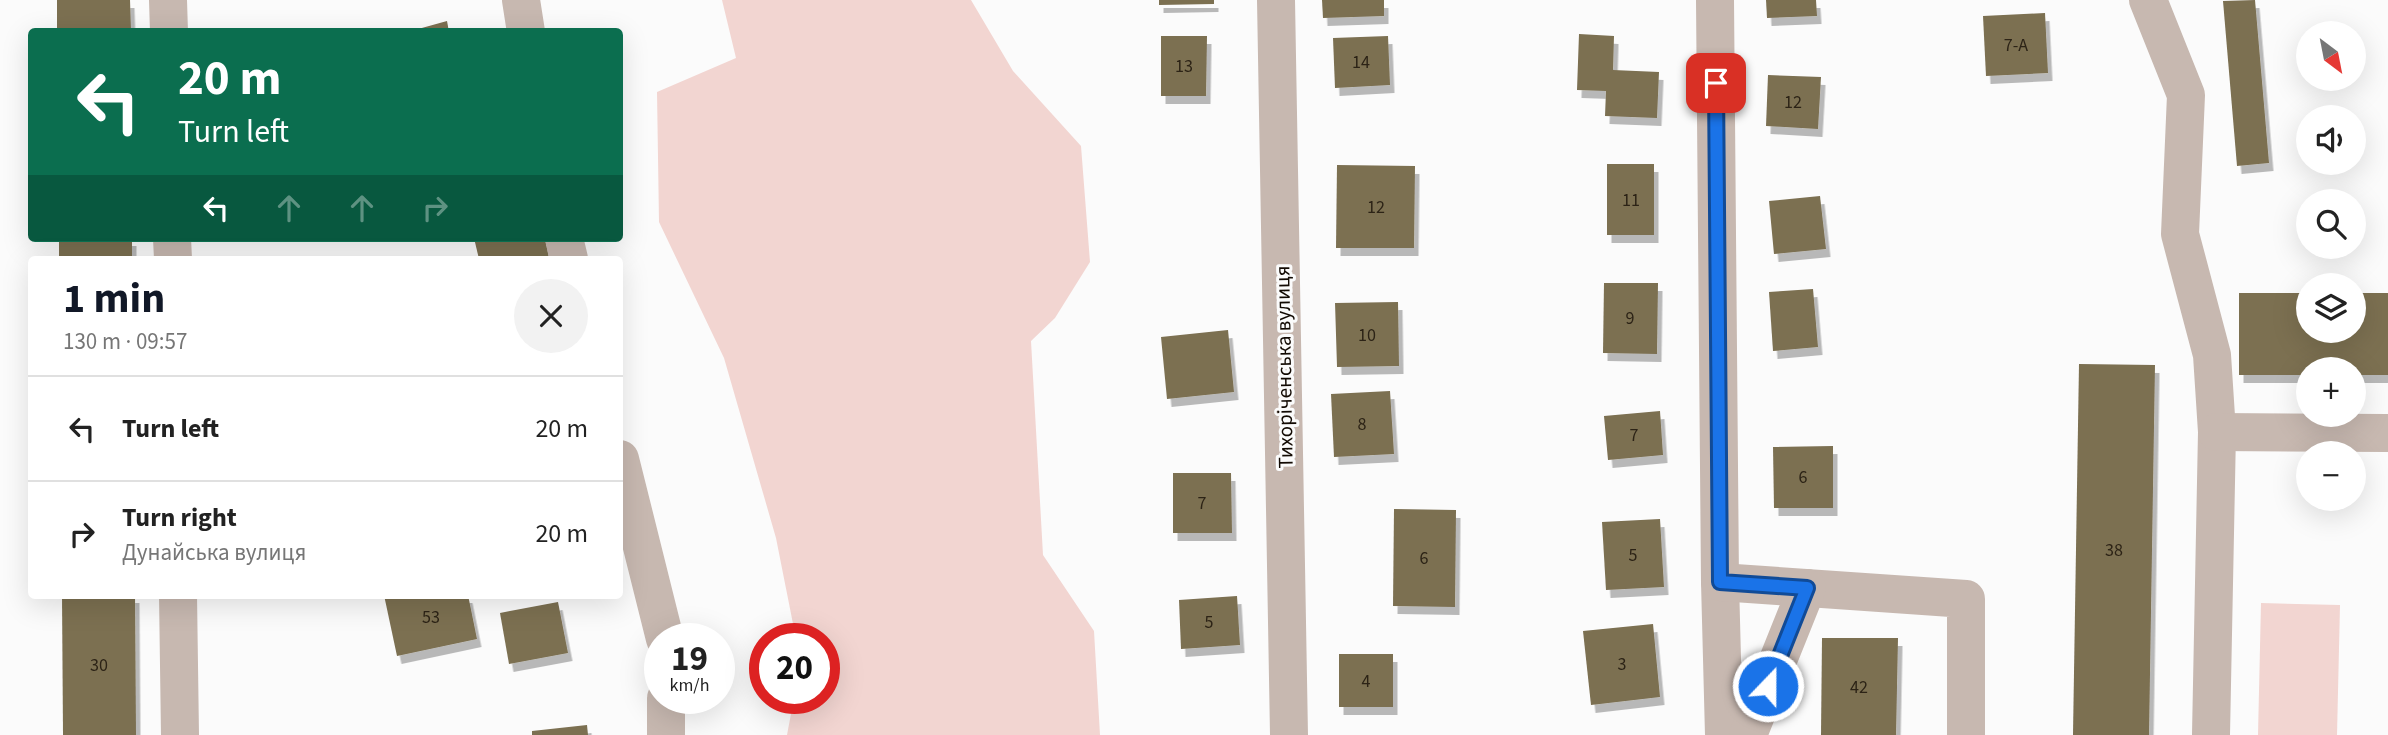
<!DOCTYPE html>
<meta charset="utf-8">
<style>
:root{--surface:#fff;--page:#f2f2f2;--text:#222;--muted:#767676;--line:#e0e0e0;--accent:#111827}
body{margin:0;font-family:"Source Sans 3",sans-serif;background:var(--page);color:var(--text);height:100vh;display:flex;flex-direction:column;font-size:26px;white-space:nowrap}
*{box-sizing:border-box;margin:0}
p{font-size:23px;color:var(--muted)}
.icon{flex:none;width:38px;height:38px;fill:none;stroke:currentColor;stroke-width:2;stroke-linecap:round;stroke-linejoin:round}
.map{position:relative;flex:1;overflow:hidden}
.sheet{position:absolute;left:28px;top:256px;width:595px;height:343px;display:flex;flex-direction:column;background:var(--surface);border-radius:7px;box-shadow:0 7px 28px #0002}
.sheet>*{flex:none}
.banner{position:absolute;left:28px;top:28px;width:595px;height:214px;border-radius:7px;box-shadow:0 7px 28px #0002;background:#0b6e4f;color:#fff;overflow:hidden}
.needle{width:46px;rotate:148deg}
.fabs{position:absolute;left:2296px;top:21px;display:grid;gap:14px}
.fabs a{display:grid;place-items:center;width:70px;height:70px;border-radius:50%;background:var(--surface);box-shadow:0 7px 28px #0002;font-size:35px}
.speed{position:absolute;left:644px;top:623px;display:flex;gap:14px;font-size:35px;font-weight:700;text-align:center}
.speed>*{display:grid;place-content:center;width:91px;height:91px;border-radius:50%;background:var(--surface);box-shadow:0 7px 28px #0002;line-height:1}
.speed small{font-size:18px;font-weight:400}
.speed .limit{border:10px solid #d22;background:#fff;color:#111}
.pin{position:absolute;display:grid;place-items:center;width:60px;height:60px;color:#fff;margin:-30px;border-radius:14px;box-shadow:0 4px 10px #0006}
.me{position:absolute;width:77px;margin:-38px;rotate:22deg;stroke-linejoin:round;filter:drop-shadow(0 0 5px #0008)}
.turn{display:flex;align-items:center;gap:24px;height:147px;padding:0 35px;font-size:32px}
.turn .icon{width:91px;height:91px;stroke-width:2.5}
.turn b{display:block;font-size:49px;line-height:60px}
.lanes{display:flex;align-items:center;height:66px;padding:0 35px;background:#0003;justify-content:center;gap:35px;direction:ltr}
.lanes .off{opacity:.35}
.round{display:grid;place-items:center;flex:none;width:74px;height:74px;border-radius:37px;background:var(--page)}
.summary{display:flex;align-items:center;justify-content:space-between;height:119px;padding:0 35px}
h1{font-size:42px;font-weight:700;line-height:52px;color:var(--accent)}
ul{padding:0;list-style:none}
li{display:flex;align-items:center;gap:21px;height:105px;padding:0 35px;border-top:2px solid var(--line)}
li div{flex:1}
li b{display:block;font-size:26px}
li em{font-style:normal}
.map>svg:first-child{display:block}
.green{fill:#f2d5d1}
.building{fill:#7b6f51;filter:url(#shadow)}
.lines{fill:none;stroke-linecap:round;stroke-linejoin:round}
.minor{stroke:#c7b8b0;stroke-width:38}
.route-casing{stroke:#114b97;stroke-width:18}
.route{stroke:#1a73e8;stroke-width:12}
.labels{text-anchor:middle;stroke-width:6;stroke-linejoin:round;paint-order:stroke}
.number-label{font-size:18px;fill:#2c2316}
.street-label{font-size:21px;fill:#120a03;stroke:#fbfbfb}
</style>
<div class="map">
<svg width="2388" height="735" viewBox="0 0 2388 735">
<defs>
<filter id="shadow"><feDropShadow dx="4.5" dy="8" stdDeviation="0" flood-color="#0004"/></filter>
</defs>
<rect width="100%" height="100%" fill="#fbfbfb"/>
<!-- green -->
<g class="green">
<path d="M722,0h249l42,71 68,75 9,116 -35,56 -24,23 12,214 51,76 6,104h-313l7,-37h30v-59h-28l-20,-101 -52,-180 -65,-136 -2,-130 79,-34z"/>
<path d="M2261,603l79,2 -3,130h-79z"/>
</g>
<!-- building -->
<g class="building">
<path d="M57,0h73l1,32h-74z"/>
<path d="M1159,0h55v4l-55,1z"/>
<path d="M1322,0h62v16l-61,2z"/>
<path d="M1766,0h50l1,16 -50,2z"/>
<path d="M2255,0l14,163 -32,3 -14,-165z"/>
<path d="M2045,13l3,60 -62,3 -3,-60z"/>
<path d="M447,21l2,11h-38v-1z"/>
<path d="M1579,34l35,2 -1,34 46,2 -2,46 -52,-2 1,-25 -29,-1z"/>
<path d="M1161,36h46l-1,60h-45z"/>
<path d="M1388,36l2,49 -55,3 -2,-50z"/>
<path d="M1768,75l53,2 -3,52 -52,-3z"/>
<rect x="1607" y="164" width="47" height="71"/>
<path d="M1337,165l78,1 -1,82h-78z"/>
<path d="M1820,196l6,53 -52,5 -5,-53z"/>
<rect x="59" y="238" width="73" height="21"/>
<path d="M474,238h71l4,21h-70z"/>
<path d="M1604,283h54l-1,71 -54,-1z"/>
<path d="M1813,289l5,58 -45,4 -4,-59z"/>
<path d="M2239,293h69v38h46v-38h34v82h-34v-6h-46v6h-69z"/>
<path d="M1398,302l1,64 -62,1 -2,-64z"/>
<path d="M1228,330l6,62 -67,7 -6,-62z"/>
<path d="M2079,364l76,1 -6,370h-76z"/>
<path d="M1390,391l4,63 -60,3 -3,-63z"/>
<path d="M1660,411l3,44 -55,5 -4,-44z"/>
<path d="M1833,446v62h-59l-1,-61z"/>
<path d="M1173,473h58l1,60h-59z"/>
<path d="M1394,509l62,1 -1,97 -62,-1z"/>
<path d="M1660,519l4,68 -58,3 -4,-68z"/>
<path d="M62,595h73l1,140h-73z"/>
<path d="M384,595h84l9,44 -80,17z"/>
<path d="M1237,596l3,49 -59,4 -2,-49z"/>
<path d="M558,602l10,51 -59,11 -9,-51z"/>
<path d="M1653,624l7,73 -69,8 -8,-74z"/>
<path d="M1822,638h76l-2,97h-75z"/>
<rect x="1339" y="654" width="54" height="53"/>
<path d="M587,725l1,10h-56v-4z"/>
</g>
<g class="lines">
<!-- minor -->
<g class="minor">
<path d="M168,0l1,32"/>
<path d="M521,0l5,32"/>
<path d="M1276,0l13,735"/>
<path d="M1715,0l5,582 4,153"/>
<path d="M2148,0l38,95 -6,139 32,121 5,77 -6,303"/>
<path d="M172,238l1,21"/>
<path d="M564,238l5,21"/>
<path d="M2217,432l171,1"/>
<path d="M620,459l45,180"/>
<path d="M1720,582l246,17v136"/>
<path d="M178,595l2,140"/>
<path d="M666,698v37"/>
<path d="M1748,735l59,-147"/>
</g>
</g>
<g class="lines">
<defs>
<path id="route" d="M1716,83l4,499 87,6 -39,98"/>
</defs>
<!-- route casing -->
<use href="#route" class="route-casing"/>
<!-- route -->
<use href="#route" class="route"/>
</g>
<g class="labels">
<!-- number labels -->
<g class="number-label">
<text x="2016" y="51">7-А</text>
<text x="1361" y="68">14</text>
<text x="1184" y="72">13</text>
<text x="1793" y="108">12</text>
<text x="1631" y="206">11</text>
<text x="1376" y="213">12</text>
<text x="1630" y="324">9</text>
<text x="1367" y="341">10</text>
<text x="1362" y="430">8</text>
<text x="1634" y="441">7</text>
<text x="1803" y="483">6</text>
<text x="1202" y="509">7</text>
<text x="2114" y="556">38</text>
<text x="1633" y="561">5</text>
<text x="1424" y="564">6</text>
<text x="431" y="623">53</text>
<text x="1209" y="628">5</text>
<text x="1622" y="670">3</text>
<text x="99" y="671">30</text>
<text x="1366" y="687">4</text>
<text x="1859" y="693">42</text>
</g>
<!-- street labels -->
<g class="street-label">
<text transform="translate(1284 367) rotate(-91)" y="7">Тихоріченська вулиця</text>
</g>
</g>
</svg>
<div class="fabs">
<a><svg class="needle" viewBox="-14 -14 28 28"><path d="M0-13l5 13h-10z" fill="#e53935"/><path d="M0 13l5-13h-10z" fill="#767676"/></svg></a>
<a><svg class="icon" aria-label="sound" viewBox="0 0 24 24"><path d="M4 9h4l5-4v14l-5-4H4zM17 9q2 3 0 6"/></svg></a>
<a><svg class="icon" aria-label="search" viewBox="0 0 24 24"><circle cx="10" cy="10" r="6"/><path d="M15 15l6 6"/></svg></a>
<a><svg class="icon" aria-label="layers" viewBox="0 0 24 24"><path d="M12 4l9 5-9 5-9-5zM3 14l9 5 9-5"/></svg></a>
<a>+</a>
<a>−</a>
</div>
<div class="speed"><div>19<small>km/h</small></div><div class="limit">20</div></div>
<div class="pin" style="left:1716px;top:83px;background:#d93025"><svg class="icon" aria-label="arrive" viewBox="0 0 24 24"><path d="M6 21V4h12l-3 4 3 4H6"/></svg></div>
<svg class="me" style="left:1768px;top:686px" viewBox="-20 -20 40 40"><circle r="17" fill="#1a73e8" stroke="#fff" stroke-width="3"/><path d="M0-11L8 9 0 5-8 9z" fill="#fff"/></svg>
<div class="banner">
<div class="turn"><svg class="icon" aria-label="left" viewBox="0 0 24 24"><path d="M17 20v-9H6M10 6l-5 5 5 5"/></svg><div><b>20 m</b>Turn left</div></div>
<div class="lanes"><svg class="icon" aria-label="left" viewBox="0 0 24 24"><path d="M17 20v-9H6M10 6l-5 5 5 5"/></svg><svg class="icon off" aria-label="ahead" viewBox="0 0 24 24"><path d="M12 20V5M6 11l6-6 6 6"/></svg><svg class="icon off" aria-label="ahead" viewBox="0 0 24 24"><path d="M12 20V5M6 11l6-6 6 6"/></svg><svg class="icon off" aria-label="right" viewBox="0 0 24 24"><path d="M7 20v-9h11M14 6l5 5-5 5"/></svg></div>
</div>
<section class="sheet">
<div class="summary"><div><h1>1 min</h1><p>130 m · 09:57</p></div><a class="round"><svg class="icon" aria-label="close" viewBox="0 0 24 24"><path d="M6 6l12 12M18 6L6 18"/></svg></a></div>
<ul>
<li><svg class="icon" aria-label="left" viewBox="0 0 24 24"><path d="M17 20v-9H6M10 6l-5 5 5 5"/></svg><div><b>Turn left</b></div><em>20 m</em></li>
<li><svg class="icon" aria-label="right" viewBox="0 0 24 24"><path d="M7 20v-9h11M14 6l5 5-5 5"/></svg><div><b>Turn right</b><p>Дунайська вулиця</p></div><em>20 m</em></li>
</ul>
</section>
</div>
